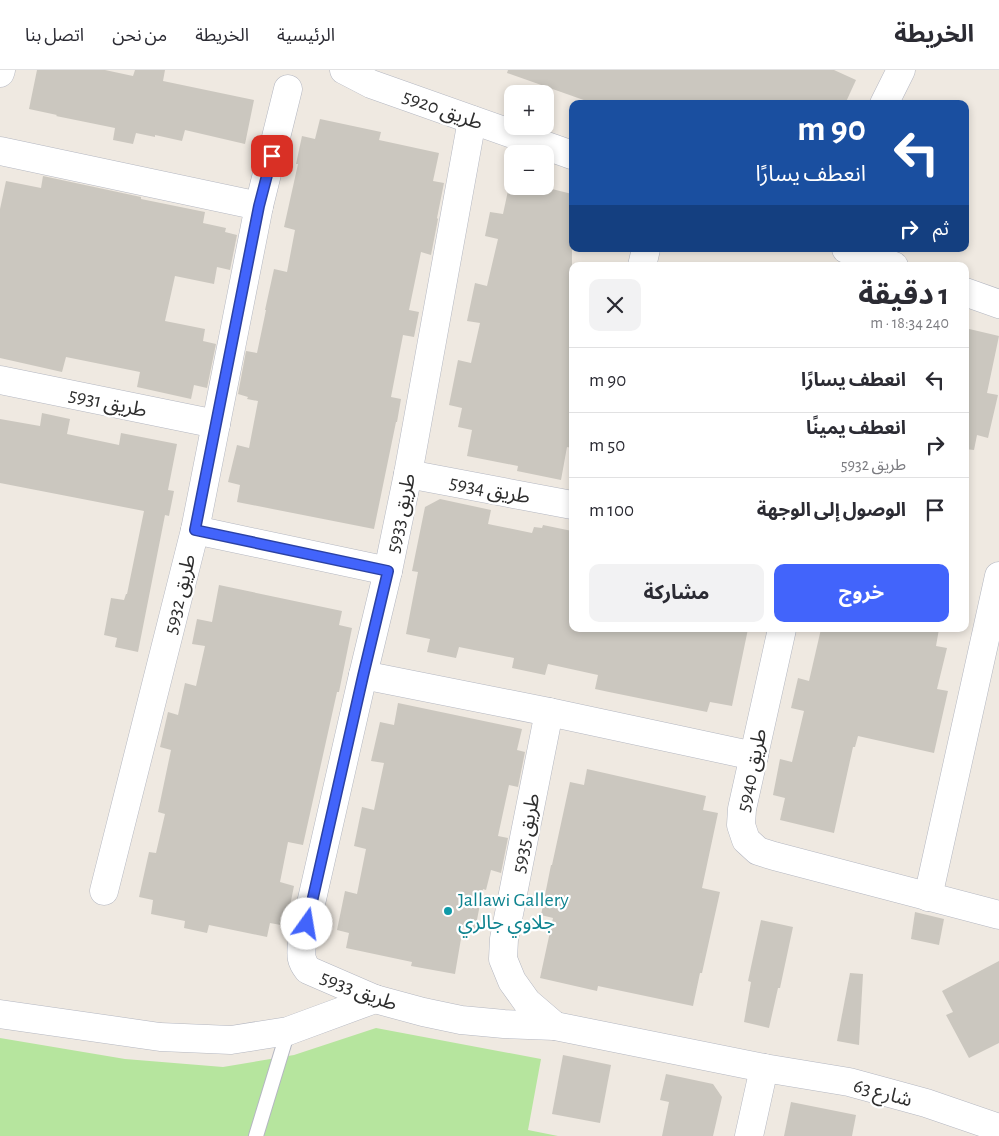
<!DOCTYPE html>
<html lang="ar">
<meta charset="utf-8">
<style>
:root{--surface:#fff;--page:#f2f2f3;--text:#2b2b33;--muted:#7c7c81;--line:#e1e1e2;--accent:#4264fb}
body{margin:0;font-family:"Alegreya Sans","Noto Sans Arabic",sans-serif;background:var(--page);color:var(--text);direction:rtl;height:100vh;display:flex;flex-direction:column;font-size:19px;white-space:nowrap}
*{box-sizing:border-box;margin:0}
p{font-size:16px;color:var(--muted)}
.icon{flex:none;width:28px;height:28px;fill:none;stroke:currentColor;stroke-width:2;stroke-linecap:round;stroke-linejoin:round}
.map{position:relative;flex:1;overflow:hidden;direction:ltr}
.side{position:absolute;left:569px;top:192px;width:400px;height:370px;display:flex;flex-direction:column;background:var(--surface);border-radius:10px;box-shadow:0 2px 8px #0003;direction:rtl}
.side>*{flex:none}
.top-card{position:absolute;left:569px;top:30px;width:400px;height:152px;border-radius:10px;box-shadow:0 2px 8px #0003;direction:rtl;background:#1a4fa0;color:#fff;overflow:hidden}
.fabs{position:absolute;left:504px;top:15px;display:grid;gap:10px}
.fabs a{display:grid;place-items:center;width:50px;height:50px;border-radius:10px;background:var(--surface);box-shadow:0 2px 8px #0003;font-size:25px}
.pin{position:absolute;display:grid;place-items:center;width:42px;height:42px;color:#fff;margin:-21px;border-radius:10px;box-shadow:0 2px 8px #0006}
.me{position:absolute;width:55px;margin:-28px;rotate:13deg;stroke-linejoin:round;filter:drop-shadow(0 0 4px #0008)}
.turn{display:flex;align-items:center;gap:18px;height:105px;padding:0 20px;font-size:22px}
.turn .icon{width:65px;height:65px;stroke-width:2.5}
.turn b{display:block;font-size:35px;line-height:42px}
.then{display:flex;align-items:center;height:48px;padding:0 20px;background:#0003;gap:10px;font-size:19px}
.round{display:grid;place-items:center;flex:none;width:52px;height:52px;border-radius:10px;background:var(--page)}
.headline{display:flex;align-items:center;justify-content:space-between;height:85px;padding:0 20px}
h1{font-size:30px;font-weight:700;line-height:38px}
.cta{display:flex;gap:10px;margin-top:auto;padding:10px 20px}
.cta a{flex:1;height:58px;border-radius:10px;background:var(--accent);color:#fff;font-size:20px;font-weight:700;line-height:58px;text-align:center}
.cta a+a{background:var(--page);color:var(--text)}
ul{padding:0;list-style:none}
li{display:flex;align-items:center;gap:15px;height:65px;padding:0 20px;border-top:1px solid var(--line)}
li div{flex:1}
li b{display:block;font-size:19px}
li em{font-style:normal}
header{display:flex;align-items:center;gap:30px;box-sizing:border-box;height:70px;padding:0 25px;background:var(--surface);border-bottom:1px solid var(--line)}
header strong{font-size:24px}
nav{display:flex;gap:28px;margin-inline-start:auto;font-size:18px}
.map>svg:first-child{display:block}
.green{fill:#b6e59e}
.building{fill:#cbc7bf}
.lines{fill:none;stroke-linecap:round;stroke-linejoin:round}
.lane-casing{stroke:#b4b7c1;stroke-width:16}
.street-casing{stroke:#b4b7c1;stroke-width:29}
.lane{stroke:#fff;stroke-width:14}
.street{stroke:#fff;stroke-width:28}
.route-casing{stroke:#2b41a3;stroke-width:12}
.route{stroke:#4264fb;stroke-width:9}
.culture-dot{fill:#0f9aa8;stroke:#fff;stroke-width:2}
.labels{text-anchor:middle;stroke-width:4.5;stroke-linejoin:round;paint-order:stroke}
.street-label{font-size:20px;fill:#2e2e2e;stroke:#fff}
.culture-label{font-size:20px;fill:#0d838f;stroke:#fff;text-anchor:start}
</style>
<header>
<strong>الخريطة</strong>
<nav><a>الرئيسية</a><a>الخريطة</a><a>من نحن</a><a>اتصل بنا</a></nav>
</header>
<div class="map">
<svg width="999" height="1066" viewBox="0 0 999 1066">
<rect width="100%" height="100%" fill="#efe9e1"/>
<!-- green -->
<path class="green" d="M376,958l165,31 -13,71 30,6h-558v-98l125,21 98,8 71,-12z"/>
<!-- building -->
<g class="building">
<path d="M37,0h68l28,6 2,-6h30l-2,11 91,19 -9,44 -60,-14 -3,11 -27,-6v2l-19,-4 -3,11 -20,-4 2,-12 -59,-12 1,-1 -28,-6z"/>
<path d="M508,0h326l22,10 -11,24h-250l-88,-31z"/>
<path d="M320,49l61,13 -2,8 60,13 -6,28 11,2 -7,35 1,1 -7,36 -10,-3 -12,58 10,2 -5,25 -11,-2 -12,62 10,2 -4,23h-1l-22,107 -137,-27 3,-17 -12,-3 9,-37 12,3 9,-47 -11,-2 1,-2 -10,-3 8,-43 11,2 9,-43h-1l9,-41 13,3 8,-42 -11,-3 14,-63h-2l6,-28 13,3z"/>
<path d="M43,106l98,21v2l64,13 -2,11 23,5 -1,4 12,3 -7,35 -13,-3 -3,17 -39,-8 -10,45 40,8 -2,12 13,3 -9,44 -13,-3 -3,14 -54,-12 3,-15 -74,-15 -4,15 -62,-14v-149l6,-28 35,7z"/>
<path d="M509,116h31l32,8v254l-5,-1 -6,33 -44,-9 1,-5 -51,-10 5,-26 -14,-3 4,-19 -13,-3 9,-45 13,3 9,-40 -13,-2 8,-38 12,3 11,-47 -13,-3 5,-24 13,2z"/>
<path d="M965,258l34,8 -12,57 11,2 -10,43 -11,-3 -3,15 -9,-1z"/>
<path d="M42,343l28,6 -3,15 52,11 2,-12 56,11 -9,46 6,1 -5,25 -4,-1 -27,137 -23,-5 2,-9 -13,-3 7,-37 13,2 2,-6h1l17,-83 -144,-28v-64l40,7z"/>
<path d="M440,429l51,11 -3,14 44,9 2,-6 8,1 1,-3 29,6v98h176l-16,77 -22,-4 -3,10 -98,-20 -14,-3 3,-14 -50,-11 -3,11 -33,-7 2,-10 -55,-11 -3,11 -29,-6 3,-13 -24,-5 12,-62 -6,-1 13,-64z"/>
<path d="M219,515l123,26 -3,14 13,3 -13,64h-2l-34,153 -15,-3 -8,40 14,4 -8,40 -16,-3 -3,14 -58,-12 -2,8 -23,-5 1,-7 -34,-7 2,-14 -14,-3 10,-45 7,1 9,-39 -7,-2 13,-62 -11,-3 8,-35 10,3 7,-32 11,3 9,-40 -13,-2 5,-25 15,3z"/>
<path d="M821,559h118l-3,17 11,2 -10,41 11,2 -14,62 -76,-17 -3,11h-2l-19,86 -54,-13 5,-22 -12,-3 7,-36 12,3 12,-51 -13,-3 7,-30 11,3z"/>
<path d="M398,633l124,26 -5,21 8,2 -7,35 -9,-2 -11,51 10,2 -7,35 -10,-3 -5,20 -3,-1 -8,41 -12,-3 -8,47 -44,-8 1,-4 -66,-14 3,-15 -12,-3 8,-39 12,3 9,-45 -12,-3 8,-39 12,3 10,-47 -13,-2 9,-39 14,3z"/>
<path d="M587,699l119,27 -3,14 15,3 -16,75 18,4 -18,81h-2l-7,33 -95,-20 -1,5 -57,-13 13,-60 -12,-3 10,-50h1l18,-83 14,3z"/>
<path d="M915,842l29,7 -5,26 -28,-6z"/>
<path d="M761,850l32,7 -13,61h-2l-9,40 -25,-6 7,-40 -3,-1z"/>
<path d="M999,891v82l-30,15 -23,-43 7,-3 -11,-21z"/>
<path d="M850,903l13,1 -4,71 -22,-4z"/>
<path d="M563,985l48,10 -11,58 -48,-9z"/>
<path d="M666,1004l47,10 9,13 -9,39h-51l7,-34 -9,-2z"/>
<path d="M791,1032l65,13 -4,21h-68z"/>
</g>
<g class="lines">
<defs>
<path id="lane" d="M256,1066l32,-105"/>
<g id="street">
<path d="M344,0l27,14 201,71"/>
<path d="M0,3l1,-3"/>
<path d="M884,34l17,-34"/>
<path d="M472,50l-64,354 -20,97 -25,104 -61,268c-1,12 -2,17 6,27l67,29 48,13 38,8 43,4 51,2 209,42 85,14 77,21 73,25"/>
<path d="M0,81l259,55"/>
<path d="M846,179l48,17"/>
<path d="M642,196l4,-17"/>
<path d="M965,222l34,12"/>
<path d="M0,310l216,44"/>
<path d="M408,404l164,31"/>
<path d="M195,460l193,41"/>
<path d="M782,559l-40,180 -1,16 5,15 12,11 16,5 225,59"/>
<path d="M363,605l186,37 205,44"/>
<path d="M549,642l-45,227 -1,20 9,22 15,21 28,24"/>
<path d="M104,821l91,-361 64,-324 29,-117"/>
<path d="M928,827l71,-321"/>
<path d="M0,944l160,23 71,3 57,-9 87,-32"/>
<path d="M749,1066l15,-68"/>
</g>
</defs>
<!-- lane casing -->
<use href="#lane" class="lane-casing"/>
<!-- street casing -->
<use href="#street" class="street-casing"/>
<!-- lane -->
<use href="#lane" class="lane"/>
<!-- street -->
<use href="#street" class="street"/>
</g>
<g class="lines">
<defs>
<path id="route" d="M272,86l-13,50 -64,324 193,41 -25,105 -56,248"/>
</defs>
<!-- route casing -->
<use href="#route" class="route-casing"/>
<!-- route -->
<use href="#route" class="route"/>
</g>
<!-- markers -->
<circle class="culture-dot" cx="448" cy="841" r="5"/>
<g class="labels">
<!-- street labels -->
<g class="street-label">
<text transform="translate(443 39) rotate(20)" y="7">طريق 5920</text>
<text transform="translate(108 332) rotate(12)" y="7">طريق 5931</text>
<text transform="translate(490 419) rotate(11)" y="7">طريق 5934</text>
<text transform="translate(400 443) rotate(-78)" y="7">طريق 5933</text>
<text transform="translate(179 524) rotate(-76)" y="7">طريق 5932</text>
<text transform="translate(751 700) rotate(-78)" y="7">طريق 5940</text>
<text transform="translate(525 763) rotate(-79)" y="7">طريق 5935</text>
<text transform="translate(359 920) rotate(21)" y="7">طريق 5933</text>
<text transform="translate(883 1022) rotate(15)" y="7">شارع 63</text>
</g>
<!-- culture labels -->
<g class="culture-label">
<text x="458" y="836">Jallawi Gallery<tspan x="458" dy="23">جلاوي جالري</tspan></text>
</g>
</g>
</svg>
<div class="fabs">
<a>+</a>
<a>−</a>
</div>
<div class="pin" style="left:272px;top:86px;background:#d93025"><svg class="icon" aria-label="arrive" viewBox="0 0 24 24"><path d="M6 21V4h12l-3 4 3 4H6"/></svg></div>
<svg class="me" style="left:307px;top:854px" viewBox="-20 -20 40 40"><circle r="19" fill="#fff"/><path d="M0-13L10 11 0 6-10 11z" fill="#4264fb"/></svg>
<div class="top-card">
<div class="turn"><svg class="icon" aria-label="left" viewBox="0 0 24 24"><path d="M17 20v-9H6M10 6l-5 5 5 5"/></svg><div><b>90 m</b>انعطف يسارًا</div></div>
<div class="then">ثم<svg class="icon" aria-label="right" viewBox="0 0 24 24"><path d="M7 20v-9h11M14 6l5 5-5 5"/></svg></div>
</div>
<section class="side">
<div class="headline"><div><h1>1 دقيقة</h1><p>240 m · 18:34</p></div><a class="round"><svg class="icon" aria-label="close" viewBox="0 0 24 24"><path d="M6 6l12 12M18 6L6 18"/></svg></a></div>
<ul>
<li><svg class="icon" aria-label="left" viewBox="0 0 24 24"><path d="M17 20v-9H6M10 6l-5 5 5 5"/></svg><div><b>انعطف يسارًا</b></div><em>90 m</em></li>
<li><svg class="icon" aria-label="right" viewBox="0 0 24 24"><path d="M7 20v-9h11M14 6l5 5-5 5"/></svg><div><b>انعطف يمينًا</b><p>طريق 5932</p></div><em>50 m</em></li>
<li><svg class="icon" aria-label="arrive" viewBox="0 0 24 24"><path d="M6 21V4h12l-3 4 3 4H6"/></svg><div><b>الوصول إلى الوجهة</b></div><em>100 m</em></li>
</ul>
<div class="cta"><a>خروج</a><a>مشاركة</a></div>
</section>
</div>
